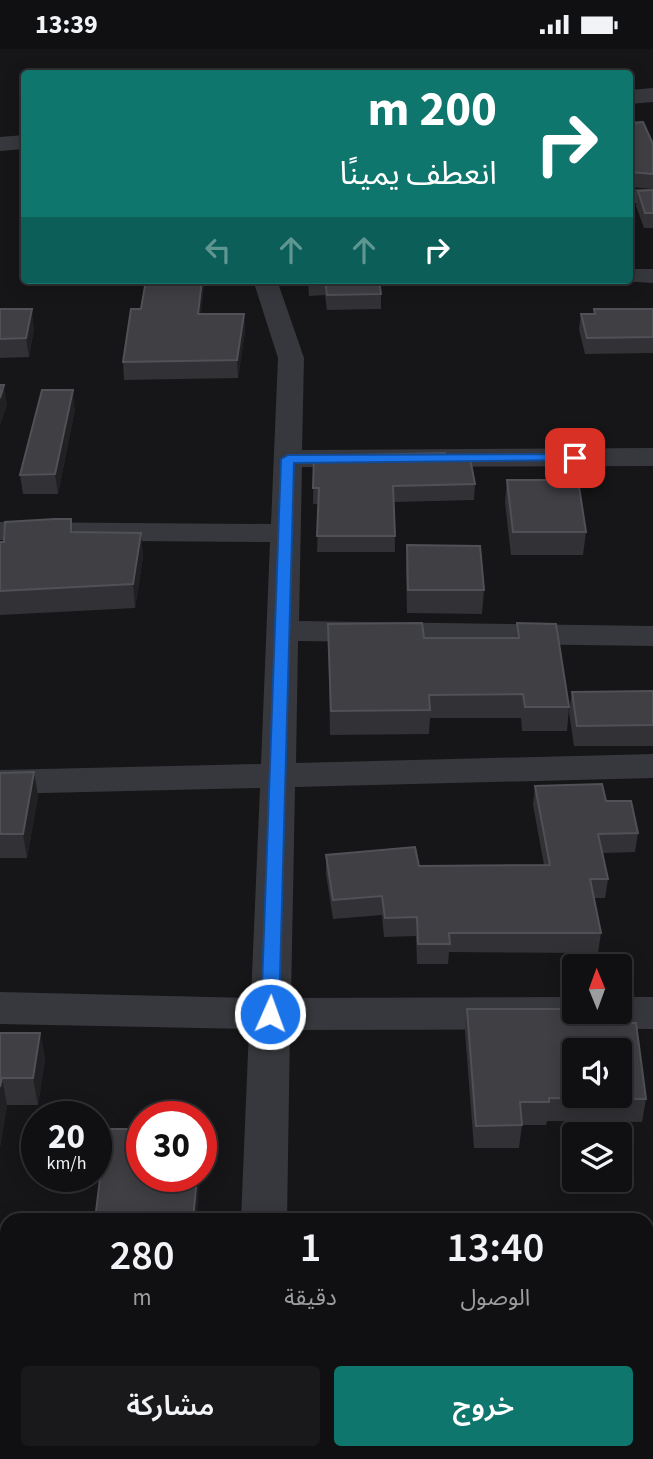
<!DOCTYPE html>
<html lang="ar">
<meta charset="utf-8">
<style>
:root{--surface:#101012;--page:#19191b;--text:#f1f3f6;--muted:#9c9d9f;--line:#303032;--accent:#0f766e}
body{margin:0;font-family:"Source Sans 3","Noto Sans Arabic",sans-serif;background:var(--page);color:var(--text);direction:rtl;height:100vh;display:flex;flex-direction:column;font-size:26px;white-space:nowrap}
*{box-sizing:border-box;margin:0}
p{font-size:23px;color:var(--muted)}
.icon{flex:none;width:38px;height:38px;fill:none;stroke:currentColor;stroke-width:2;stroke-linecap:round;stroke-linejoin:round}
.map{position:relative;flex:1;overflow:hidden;direction:ltr}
.sheet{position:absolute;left:0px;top:1164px;width:654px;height:247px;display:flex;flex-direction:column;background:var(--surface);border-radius:21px 21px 0 0;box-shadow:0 4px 18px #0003,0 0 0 2px var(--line);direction:rtl}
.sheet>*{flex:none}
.top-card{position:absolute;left:21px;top:21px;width:612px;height:214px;border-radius:7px;box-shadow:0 4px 18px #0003,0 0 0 2px var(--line);direction:rtl;background:#0f766e;color:#fff;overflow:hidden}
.needle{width:46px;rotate:359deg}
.controls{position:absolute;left:562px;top:905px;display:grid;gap:14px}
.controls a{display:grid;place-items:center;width:70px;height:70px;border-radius:7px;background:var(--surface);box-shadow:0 4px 18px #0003,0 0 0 2px var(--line);font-size:35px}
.speed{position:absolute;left:21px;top:1052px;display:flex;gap:14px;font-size:35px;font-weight:700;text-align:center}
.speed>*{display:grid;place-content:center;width:91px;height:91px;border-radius:50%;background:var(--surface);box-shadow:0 4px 18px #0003,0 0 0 2px var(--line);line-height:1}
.speed small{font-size:18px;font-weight:400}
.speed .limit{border:10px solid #d22;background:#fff;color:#111}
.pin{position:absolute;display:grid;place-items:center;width:60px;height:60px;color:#fff;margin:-30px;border-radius:14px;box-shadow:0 4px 10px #0006}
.me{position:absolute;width:77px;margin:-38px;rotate:2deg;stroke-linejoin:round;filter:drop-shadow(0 0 5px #0008)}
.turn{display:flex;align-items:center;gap:24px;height:147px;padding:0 21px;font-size:32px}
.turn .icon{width:91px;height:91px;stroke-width:2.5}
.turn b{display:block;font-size:49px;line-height:60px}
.lanes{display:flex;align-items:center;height:66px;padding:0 21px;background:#0003;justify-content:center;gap:35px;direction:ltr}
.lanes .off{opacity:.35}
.eta{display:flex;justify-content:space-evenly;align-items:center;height:119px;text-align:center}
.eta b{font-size:42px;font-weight:600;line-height:49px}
.primary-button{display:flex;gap:14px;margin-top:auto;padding:14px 21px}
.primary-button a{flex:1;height:80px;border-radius:7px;background:var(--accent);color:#fff;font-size:28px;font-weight:600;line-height:80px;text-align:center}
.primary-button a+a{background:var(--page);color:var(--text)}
.status{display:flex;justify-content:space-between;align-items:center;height:49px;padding:0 35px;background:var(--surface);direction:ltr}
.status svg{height:19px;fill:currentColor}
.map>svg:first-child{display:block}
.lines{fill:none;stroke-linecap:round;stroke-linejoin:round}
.minor{fill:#37383d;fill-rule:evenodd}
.tertiary{fill:#37383d;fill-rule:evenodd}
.wall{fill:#323236}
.shaded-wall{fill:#212124}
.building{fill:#3f3f44;stroke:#4f5156;stroke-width:2;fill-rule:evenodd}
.route{fill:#1a73e8;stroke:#114b97;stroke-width:2}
</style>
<div class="status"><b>13:39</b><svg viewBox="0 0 49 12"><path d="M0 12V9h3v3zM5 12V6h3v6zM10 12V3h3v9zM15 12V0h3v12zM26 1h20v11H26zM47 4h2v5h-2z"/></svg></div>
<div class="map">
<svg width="653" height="1410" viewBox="0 0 653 1410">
<rect width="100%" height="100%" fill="#161618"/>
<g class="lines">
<!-- minor -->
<g class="minor">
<rect x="630" y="140" width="23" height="14"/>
<path d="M630,220h23v14l-32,-2 9,-1z"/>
<path d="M253,231h24l27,78 -2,92 351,-2v18l-351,1 -3,154 354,5v20l-355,-5 -2,122 357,-9v24l-358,9 -4,211 283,-1v14h46v-14h33v32l-363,1 -3,190h-46l8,-191 -249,-5v-32l251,6 9,-210 -260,6v-24l261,-6 9,-222 -270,-2v-18l271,2 7,-166z"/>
<path d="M648,1198h5v42l-5,-1z"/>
<rect x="231" y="1404" width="50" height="6"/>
<path d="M504,1404h50l1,6h-50z"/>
</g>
<!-- tertiary -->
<g class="tertiary">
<path d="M653,39v14l-23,2v-14z"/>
<path d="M24,86v14l-24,2v-14z"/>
</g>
</g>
<!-- wall -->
<g class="wall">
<path d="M630,74l23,21v45l-23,-2z"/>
<path d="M653,141v38h-9l-8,-22 2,-15z"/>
<path d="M308,231h71l2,14v15l-54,1 -2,-15 -16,1z"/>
<path d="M0,260l34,19 -5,29 -29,1z"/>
<path d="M594,260h59v44l-68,1 -6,-25 2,-15h13z"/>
<path d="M201,265h43l1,17 -7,47 -114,2 -1,-18z"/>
<path d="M75,360l-17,85h-35l-3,-19z"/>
<path d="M314,407l132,3 29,25 -1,16 -80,2 1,50h-78l2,-48h-6z"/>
<path d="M507,431l79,52 -3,23h-72l-6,-53z"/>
<path d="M71,470l2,13 68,1 2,24 -8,51 -135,7v-73h4z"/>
<path d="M407,496l77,45 -2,24 -75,-1 -1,-44z"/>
<path d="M517,574l52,84 -2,24h-45l-1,-13h-91l-1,16 -99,1 -2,-111 96,14h92z"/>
<path d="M653,642v55h-79l-5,-34 3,-20z"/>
<path d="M34,723l4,24 -11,62h-27v-85z"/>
<path d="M535,737l71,15 32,32 -3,19 -32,1 5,26 -3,19h-11l7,35 -3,20 -149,-1 -1,12h-31l-1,-28 -32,1 -2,-22 -49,4 -7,-45v-19l93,11 125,-1 -11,-60z"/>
<path d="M467,960l128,13 51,77 -4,23 -95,-1 -1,4h-24l-3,23h-45l-9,-116z"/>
<path d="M0,984h40l5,26 -7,46h-31l-7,42z"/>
<path d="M606,1404h42l5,6h-47z"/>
</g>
<!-- shaded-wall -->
<g class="shaded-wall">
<path d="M202,231h3l-6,51 -1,-17z"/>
<path d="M32,260l2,19 -5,29 -3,-19z"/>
<path d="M244,265l1,17 -7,47 -1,-18z"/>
<path d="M4,336l3,20 -7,21v-28z"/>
<path d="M73,341l2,19 -17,85 -3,-20z"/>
<path d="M141,484l2,24 -8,51 -2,-24z"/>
<path d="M34,723l4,24 -11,62 -4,-24z"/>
<path d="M40,984l5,26 -7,46 -5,-27z"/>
<path d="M2,1029l5,27 -7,42v-60z"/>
<path d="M197,1127h3l-3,44h-4z"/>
</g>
<!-- building -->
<g class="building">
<path d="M643,73l10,22v30l-23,-2v-49z"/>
<path d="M653,141v23h-8l-7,-22z"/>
<path d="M146,231h56l-4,34h46l-7,46 -114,2 8,-53h10z"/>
<path d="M309,231h70l2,14 -54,1 -2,-14 -16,1z"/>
<path d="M0,260h32l-6,29 -26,1z"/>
<path d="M594,260h59v28l-66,1 -6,-24h14z"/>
<path d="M0,336h4l-4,13z"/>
<path d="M42,341h31l-18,84 -35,1z"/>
<path d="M445,404l1,6 24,-1 5,26 -82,2 2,50h-78l2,-48h-6l1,-32z"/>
<path d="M507,431h71l8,52h-73z"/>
<path d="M55,470h16v13l70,1 -8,51 -133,7v-49h4l1,-20z"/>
<path d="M407,496l73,1 4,44h-76z"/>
<path d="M422,574l2,15h95l-2,-15 39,1 13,83h-44l-2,-13 -94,1 1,15 -99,1 -3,-87z"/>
<path d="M653,642v34l-76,1 -5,-34z"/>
<path d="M34,723l-11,62h-23v-61z"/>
<path d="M602,735l4,17h25l7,32 -40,1 10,45h-18l11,54h-152l1,11h-32l-1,-27 -32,1 -3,-22 -49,4 -7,-45 89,-8 4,19 131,-1 -15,-79z"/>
<path d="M467,960h107v2h19l2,11 41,1 10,76 -97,-1v4h-29l2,23 -46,1zM574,1001h46v45h-46z"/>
<path d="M0,984h40l-7,45h-31l-2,9z"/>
<path d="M106,1080h36v47h55l-4,44h-98z"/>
<path d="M648,1338h5v72h-39l-1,-6h35z"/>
</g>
<!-- route -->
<path class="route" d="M575,405l6,4 -2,2 -285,3 -15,551 -9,7 -6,-2 -3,-5 20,-555 7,-4z"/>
</svg>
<div class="controls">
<a><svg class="needle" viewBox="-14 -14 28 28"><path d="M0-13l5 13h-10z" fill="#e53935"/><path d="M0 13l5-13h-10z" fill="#9c9d9f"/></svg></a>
<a><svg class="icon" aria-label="sound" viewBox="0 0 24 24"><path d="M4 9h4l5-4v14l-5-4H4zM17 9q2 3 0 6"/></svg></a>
<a><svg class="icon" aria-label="layers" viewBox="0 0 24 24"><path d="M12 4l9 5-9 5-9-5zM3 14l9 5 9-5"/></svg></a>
</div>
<div class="speed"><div>20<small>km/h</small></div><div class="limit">30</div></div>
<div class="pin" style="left:575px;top:409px;background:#d93025"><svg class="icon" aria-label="arrive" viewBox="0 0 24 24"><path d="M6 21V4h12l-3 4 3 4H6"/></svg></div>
<svg class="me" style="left:270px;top:965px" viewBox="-20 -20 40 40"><circle r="17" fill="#1a73e8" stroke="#fff" stroke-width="3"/><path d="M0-11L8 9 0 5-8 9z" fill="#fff"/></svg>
<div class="top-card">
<div class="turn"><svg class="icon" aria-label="right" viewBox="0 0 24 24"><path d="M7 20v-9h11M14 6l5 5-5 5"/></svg><div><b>200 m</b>انعطف يمينًا</div></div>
<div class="lanes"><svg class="icon off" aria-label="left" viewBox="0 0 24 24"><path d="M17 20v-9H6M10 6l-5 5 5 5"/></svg><svg class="icon off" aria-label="ahead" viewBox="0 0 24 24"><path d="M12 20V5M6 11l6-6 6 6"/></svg><svg class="icon off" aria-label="ahead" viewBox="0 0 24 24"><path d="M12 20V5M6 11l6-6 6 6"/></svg><svg class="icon" aria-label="right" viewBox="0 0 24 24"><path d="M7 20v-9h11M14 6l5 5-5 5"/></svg></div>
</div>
<section class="sheet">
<div class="eta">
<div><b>13:40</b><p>الوصول</p></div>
<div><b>1</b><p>دقيقة</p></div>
<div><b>280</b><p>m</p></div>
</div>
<div class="primary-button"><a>خروج</a><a>مشاركة</a></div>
</section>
</div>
